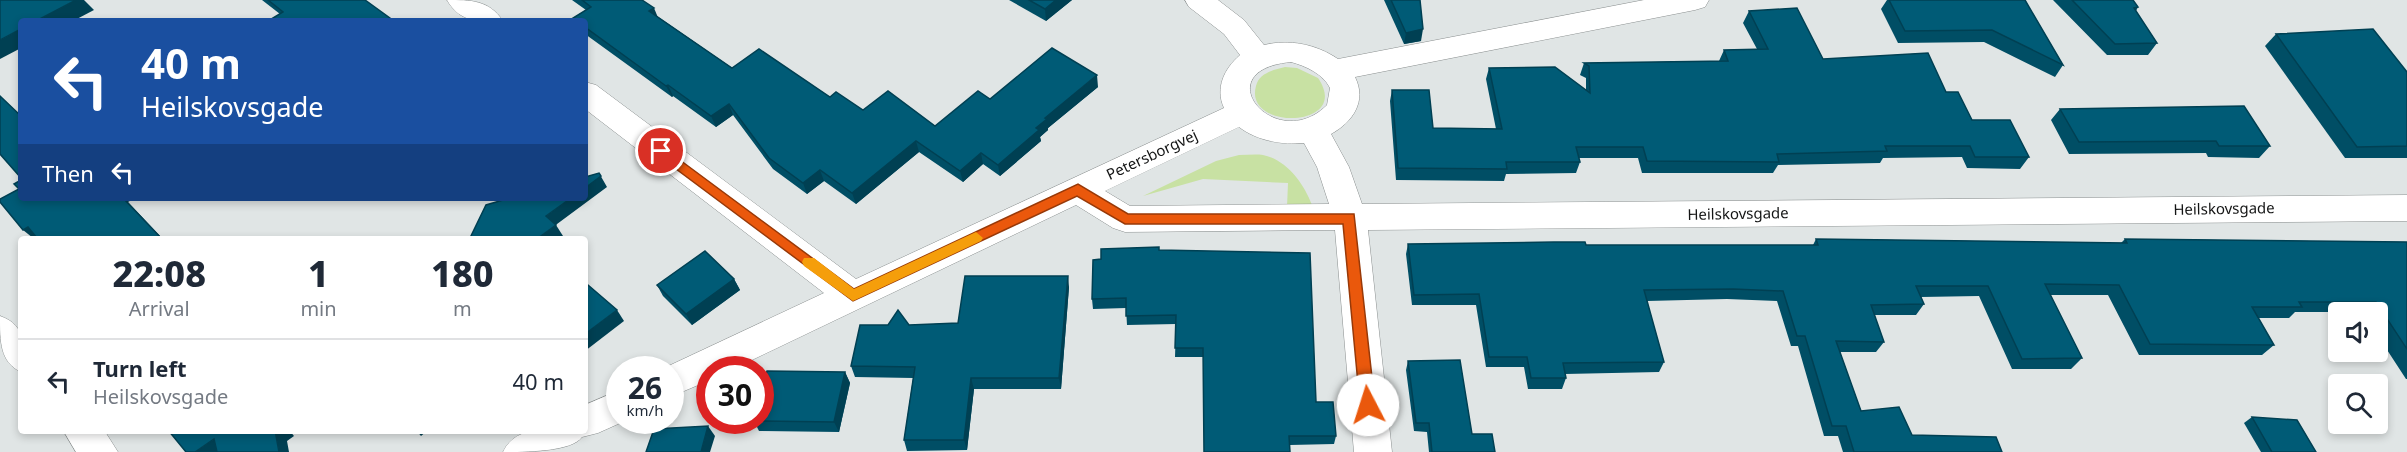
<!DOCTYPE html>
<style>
:root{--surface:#fff;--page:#f6f6f7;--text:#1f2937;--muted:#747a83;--line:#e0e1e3}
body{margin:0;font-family:"Noto Sans",sans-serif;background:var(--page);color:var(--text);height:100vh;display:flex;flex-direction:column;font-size:22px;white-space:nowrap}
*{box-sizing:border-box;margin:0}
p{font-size:20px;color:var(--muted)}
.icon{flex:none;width:33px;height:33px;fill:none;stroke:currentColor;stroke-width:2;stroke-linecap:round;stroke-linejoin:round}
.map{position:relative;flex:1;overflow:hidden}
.drawer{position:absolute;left:18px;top:236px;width:570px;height:198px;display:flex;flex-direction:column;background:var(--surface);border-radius:6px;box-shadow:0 3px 9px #0003}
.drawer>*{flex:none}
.guide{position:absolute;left:18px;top:18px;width:570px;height:183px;border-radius:6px;box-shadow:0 3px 9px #0003;background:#1a4fa0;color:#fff;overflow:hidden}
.controls{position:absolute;left:2328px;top:302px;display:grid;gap:12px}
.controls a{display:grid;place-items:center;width:60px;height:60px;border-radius:6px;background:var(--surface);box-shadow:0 3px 9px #0003;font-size:30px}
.speed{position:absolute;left:606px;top:356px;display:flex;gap:12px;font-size:30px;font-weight:700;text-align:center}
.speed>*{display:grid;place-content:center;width:78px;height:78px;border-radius:50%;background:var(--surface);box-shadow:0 3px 9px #0003;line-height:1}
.speed small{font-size:15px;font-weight:400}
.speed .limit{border:9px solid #d22;background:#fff;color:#111}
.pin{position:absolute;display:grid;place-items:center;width:51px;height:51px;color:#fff;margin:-26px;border:3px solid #fff;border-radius:50%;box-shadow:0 2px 6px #0007}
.me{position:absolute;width:66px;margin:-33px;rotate:355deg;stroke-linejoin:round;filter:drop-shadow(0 0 4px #0008)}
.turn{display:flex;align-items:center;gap:21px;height:126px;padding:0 24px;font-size:27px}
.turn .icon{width:78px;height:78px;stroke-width:2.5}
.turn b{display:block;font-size:42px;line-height:51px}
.then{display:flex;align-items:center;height:57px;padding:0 24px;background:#0003;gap:12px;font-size:22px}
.eta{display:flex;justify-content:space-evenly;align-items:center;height:102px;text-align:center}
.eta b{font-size:36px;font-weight:800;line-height:42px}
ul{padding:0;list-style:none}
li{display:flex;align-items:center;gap:18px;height:84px;padding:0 24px;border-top:2px solid var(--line)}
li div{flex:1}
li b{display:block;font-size:22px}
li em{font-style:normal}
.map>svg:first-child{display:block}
.green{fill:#c8e1a3}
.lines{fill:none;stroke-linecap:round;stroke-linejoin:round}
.minor-casing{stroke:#8a8f8f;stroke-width:1}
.minor{fill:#fff;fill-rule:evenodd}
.wall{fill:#004e65}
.shaded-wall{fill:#004053}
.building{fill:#005b76;stroke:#004053;stroke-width:1.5}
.route{fill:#ea580c;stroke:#983908;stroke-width:1.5}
.slow{fill:#f59e0b}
.labels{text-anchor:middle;stroke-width:6;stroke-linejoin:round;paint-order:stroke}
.street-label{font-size:15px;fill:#141515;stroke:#fff}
</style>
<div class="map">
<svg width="2407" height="452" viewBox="0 0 2407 452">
<rect width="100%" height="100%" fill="#e0e5e5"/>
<!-- green -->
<g class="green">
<path d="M1285,67l12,1 21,10c35,51 -75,53 -62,8 3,-13 17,-16 29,-19z"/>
<path d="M1239,155c8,0 17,-1 24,0 24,5 41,29 49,50l-25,2 1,-24 -85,-4 -60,17 73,-35z"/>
</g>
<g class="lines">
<defs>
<g id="minor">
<path d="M447,0c24,0 42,0 56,21 -24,0 -42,3 -56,-21z"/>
<path d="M1185,0h33l26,20 20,25c25,-6 52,-1 74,14l306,-59h65l-4,7 -10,3 -340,67c12,24 -2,45 -24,57l18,33 13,37 1045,-9v26l-1039,9 24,222h-38l-19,-222 -210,2 -12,-4 -37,-23 -343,164h-23v11l-40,17v-28h-8l162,-76 -239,-184v-27l11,3 260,194 368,-171c-9,-20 0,-39 16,-53l-16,-21 -35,-27zM1291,62c15,4 32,12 39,26l-3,17c-51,51 -124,-35 -36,-43zM1239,127c18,14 44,18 65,16l13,24 12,37 -199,2 -25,-15z"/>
<path d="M0,316c29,10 21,31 21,56 -21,-10 -21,-30 -21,-56z"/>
<path d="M620,390v30h7l-29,13 -16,4c-10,15 -59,15 -79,15 14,-30 54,-22 82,-22v-25z"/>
<path d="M63,430h41l14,22h-42z"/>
</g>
</defs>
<!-- minor casing -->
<use href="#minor" class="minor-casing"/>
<!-- minor -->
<use href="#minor" class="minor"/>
</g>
<!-- wall -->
<g class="wall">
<path d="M262,0h103l-85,14z"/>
<path d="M572,0h70l15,16 75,52 98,29 33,13 72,16 55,-27 108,-12 -50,41v2l-8,7 1,4 -41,35 -17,-12 -20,18 -44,-30 -63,52 -32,-23 -17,13 -34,-25 -40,-54 -17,12 -43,-31 -1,1 -87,-63v-13h-11l-1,-3 13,-8z"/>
<path d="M1009,0h63l-26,21z"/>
<path d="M1384,0h36l1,41 -17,3z"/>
<path d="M1887,0h138l38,65 -8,12 -71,-35 -86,1 -17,-34z"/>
<path d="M2053,0h80l5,7 -2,4 21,32 -9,12h-41z"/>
<path d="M1749,11l74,48 123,33 26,28 57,37 -9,12 -53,-1 -5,-11 -79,1 -3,5 -102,2 -5,8h-131l-4,-15h-59l1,4 -4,11 -70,1 -2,7 -108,-1 -6,-79 2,-11 41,38 63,1 -10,-50 3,-11 97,22v-12l-6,-3 4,-12 135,-2 5,-11 33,-1 -14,-26z"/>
<path d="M2276,34l131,38v86h-62l-80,-112z"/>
<path d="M2060,109l210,37 -11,12 -51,-1 -2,-4 -137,1 -18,-34z"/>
<path d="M1816,239l305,4 4,-4 282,3v137h-1l-28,-43v-24h-83l-6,6h-31l16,27 -12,10h-123l-31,-60h-58l32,63 -11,11h-59l-33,-73 -58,1 3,7 -8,11h-42l10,27 -8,10h-36l21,59 51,24 90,17h-159l-5,-16h-14l-26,-90h-7l-14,-45 -50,-2 -80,2 17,61 -5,10 -94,2 1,4 -4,11h-34l-4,-22h-38l-10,-62h-64l-6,-51 2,-10 178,1h227z"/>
<path d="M1159,250l157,152 20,34 -2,8 -44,1 -87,-88h-28l1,-33 -49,1 -1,-17 -33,1 -1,-10 9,-40z"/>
<path d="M734,279l6,11 -48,35 -29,-29 -6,-11z"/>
<path d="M1069,287l-8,102h-87l-7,61 -60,1 -3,-11 9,-62 -58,-1 -4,-11 58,-41 49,-2z"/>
<path d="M1408,361l64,73 23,18h-66l-2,-20 -13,-1 -8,-61z"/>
<path d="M845,372l5,11 -11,49 -80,-1 -5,-10z"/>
<path d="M2252,417l64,35h-55l-17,-29z"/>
</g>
<!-- shaded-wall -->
<g class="shaded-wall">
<path d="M76,0h8l10,10 -21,11h-37z"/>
<path d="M1056,0h16l-26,21 -1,-12z"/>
<path d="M654,8l5,12 -10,-9z"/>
<path d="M21,29v19l-21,11v-19z"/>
<path d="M1423,29l-2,12 -17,3 2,-11z"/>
<path d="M1097,75l1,12 -50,41v2l-8,7 1,4 -41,35 -2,-11 38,-37 9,-10z"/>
<path d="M668,85l5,11 -1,1 -6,-11z"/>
<path d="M729,104l4,11 -17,12 -5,-11z"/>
<path d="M916,141l3,11 -63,52 -4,-11z"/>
<path d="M981,153l2,11 -20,18 -3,-11z"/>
<path d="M820,170l4,11 -17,13 -4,-11z"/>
<path d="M599,173l8,14 -54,40 -7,-11 25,-18h14v-10z"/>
<path d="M123,198h12l-7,4 34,36h-1z"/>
<path d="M556,225l7,11 -3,2h-22z"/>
<path d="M28,227l13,11h-8l-10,-8z"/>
<path d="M1068,276l1,11 -8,102 -2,-11z"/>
<path d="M734,279l6,11 -48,35 -6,-11z"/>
<path d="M617,310l7,11 -39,30v-17z"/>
<path d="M845,372l5,11 -11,49 -5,-10z"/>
<path d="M971,378l3,11 -7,61 -3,-10z"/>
<path d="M708,426l7,10 -5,16h-9z"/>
<path d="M275,430h14l5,6 -7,5 2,11h-10z"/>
<path d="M416,430h12l-7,6z"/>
<path d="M214,439l11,13h-30z"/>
</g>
<!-- building -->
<g class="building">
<path d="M0,0h76l-40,21h-15v8l-21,11z"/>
<path d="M268,0h97l29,21h-126l15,-9z"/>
<path d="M582,0h60l12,8 -5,3 83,57 27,-19 71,48 6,-5 27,18 25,-19 47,35 43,-35 12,8 62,-51 45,27 -52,43 2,1 -11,9 3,2 -41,35 -17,-12 -21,18 -44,-30 -64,52 -32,-23 -17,13 -34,-25 -40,-54 -18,12 -43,-31 -2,1 -81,-59v-6h-8l-4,-3 18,-11z"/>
<path d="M1029,0h27l-11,9z"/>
<path d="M1391,0h29l3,29 -17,4z"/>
<path d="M1889,0h136l38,65 -71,-35 -87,1z"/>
<path d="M2072,0h61l5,7 -4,1 23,35 -42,1z"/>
<path d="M1797,8l26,51 105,-6 18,39h12l14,28h38l19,37h-54l-5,-11h-85l2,5 -110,3 2,8 -132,-1 -4,-14h-67l4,15h-74l1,7 -109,-1 -6,-78h37l4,38 69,1 -13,-61 66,-1 35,26 -1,-27 -5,-3 144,-2 -4,-11 44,-1 -19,-38z"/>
<path d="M2373,29l34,43v74l-50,1 -81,-113z"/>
<path d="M0,96l21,20v62l-21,-24z"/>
<path d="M2244,106l26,40h-51l-3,-5 -137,1 -19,-33z"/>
<path d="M599,173l2,3 -16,12v-11z"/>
<path d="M21,180v18h102l38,40h-124l-9,-11 -5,3 -23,-28v-3l19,-10 -5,-5z"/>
<path d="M510,198h61l-25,18 10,9 -18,13h-68l16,-33z"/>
<path d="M1816,239l311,4 -2,-4 282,3v107l-31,-47h-77l3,5h-50l22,38 -124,-1 -31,-59 -74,-1 37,74 -60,1 -34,-73h-72l8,18 -53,1 13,37 -48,-1 25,70 38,-4 13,28 84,2 6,15h-148l-8,-26h-14l-27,-90h-8l-14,-45 -50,-2 -89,1 20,72 -101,1 3,15h-35l-4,-21h-38l-10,-63 -65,1 -6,-51 146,-2h31l1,3h232z"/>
<path d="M1159,247v3l151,3 6,149h17l3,34h-47l1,16h-86l-1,-104h-28l1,-33 -50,1v-18l-34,1 1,-39 8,-1v-10z"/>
<path d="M705,251l29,28 -48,35 -29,-29z"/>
<path d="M965,276h103l-9,102h-88l-7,62h-60l11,-73 -64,-1 9,-41h28l10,-15 11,15 49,-2z"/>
<path d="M588,285l29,25 -32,24v-48z"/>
<path d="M1460,360l12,74h20l3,18h-63l-3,-29h-13l-8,-62z"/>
<path d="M767,371l78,1 -11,50 -80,-1 6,-1v-25z"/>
<path d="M2252,417l45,3 19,32h-44z"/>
<path d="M708,426l-7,26h-55l8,-23z"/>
<path d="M168,430h107l4,22h-62l-3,-13 -19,13h-9z"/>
</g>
<!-- route -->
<path class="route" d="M661,146l193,143 224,-105 50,30h226l21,191 -2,5 -5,2 -5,-2 -3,-5 -17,-181h-218l-48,-28 -224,105 -197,-147 -2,-3z"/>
<!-- slow -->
<path class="slow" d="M976,232l7,6 -2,3 -128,60 -49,-35 -2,-4 2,-4h10l40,31z"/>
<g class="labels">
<!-- street labels -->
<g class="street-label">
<text transform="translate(1152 155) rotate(-25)" y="5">Petersborgvej</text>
<text transform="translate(2224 209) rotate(-1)" y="5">Heilskovsgade</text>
<text transform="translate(1738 214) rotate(-1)" y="5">Heilskovsgade</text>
</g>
</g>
</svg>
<div class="controls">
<a><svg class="icon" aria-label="sound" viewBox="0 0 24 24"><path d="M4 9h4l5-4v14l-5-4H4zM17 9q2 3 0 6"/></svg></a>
<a><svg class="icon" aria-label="search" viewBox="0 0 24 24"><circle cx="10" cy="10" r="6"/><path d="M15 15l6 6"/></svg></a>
</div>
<div class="speed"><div>26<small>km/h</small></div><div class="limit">30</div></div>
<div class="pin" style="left:661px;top:151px;background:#d93025"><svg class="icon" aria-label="arrive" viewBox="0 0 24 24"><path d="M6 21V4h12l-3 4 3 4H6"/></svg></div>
<svg class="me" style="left:1368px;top:405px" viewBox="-20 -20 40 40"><circle r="19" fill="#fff"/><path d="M0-13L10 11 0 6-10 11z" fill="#ea580c"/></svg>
<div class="guide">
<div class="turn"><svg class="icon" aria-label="left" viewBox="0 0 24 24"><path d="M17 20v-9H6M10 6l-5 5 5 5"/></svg><div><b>40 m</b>Heilskovsgade</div></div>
<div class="then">Then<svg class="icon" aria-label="left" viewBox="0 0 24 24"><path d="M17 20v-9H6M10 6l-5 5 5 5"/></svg></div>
</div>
<section class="drawer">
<div class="eta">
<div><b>22:08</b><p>Arrival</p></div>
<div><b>1</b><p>min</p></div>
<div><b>180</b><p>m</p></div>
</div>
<ul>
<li><svg class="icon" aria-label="left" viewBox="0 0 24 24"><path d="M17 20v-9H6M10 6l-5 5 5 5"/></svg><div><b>Turn left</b><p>Heilskovsgade</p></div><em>40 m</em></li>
</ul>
</section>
</div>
